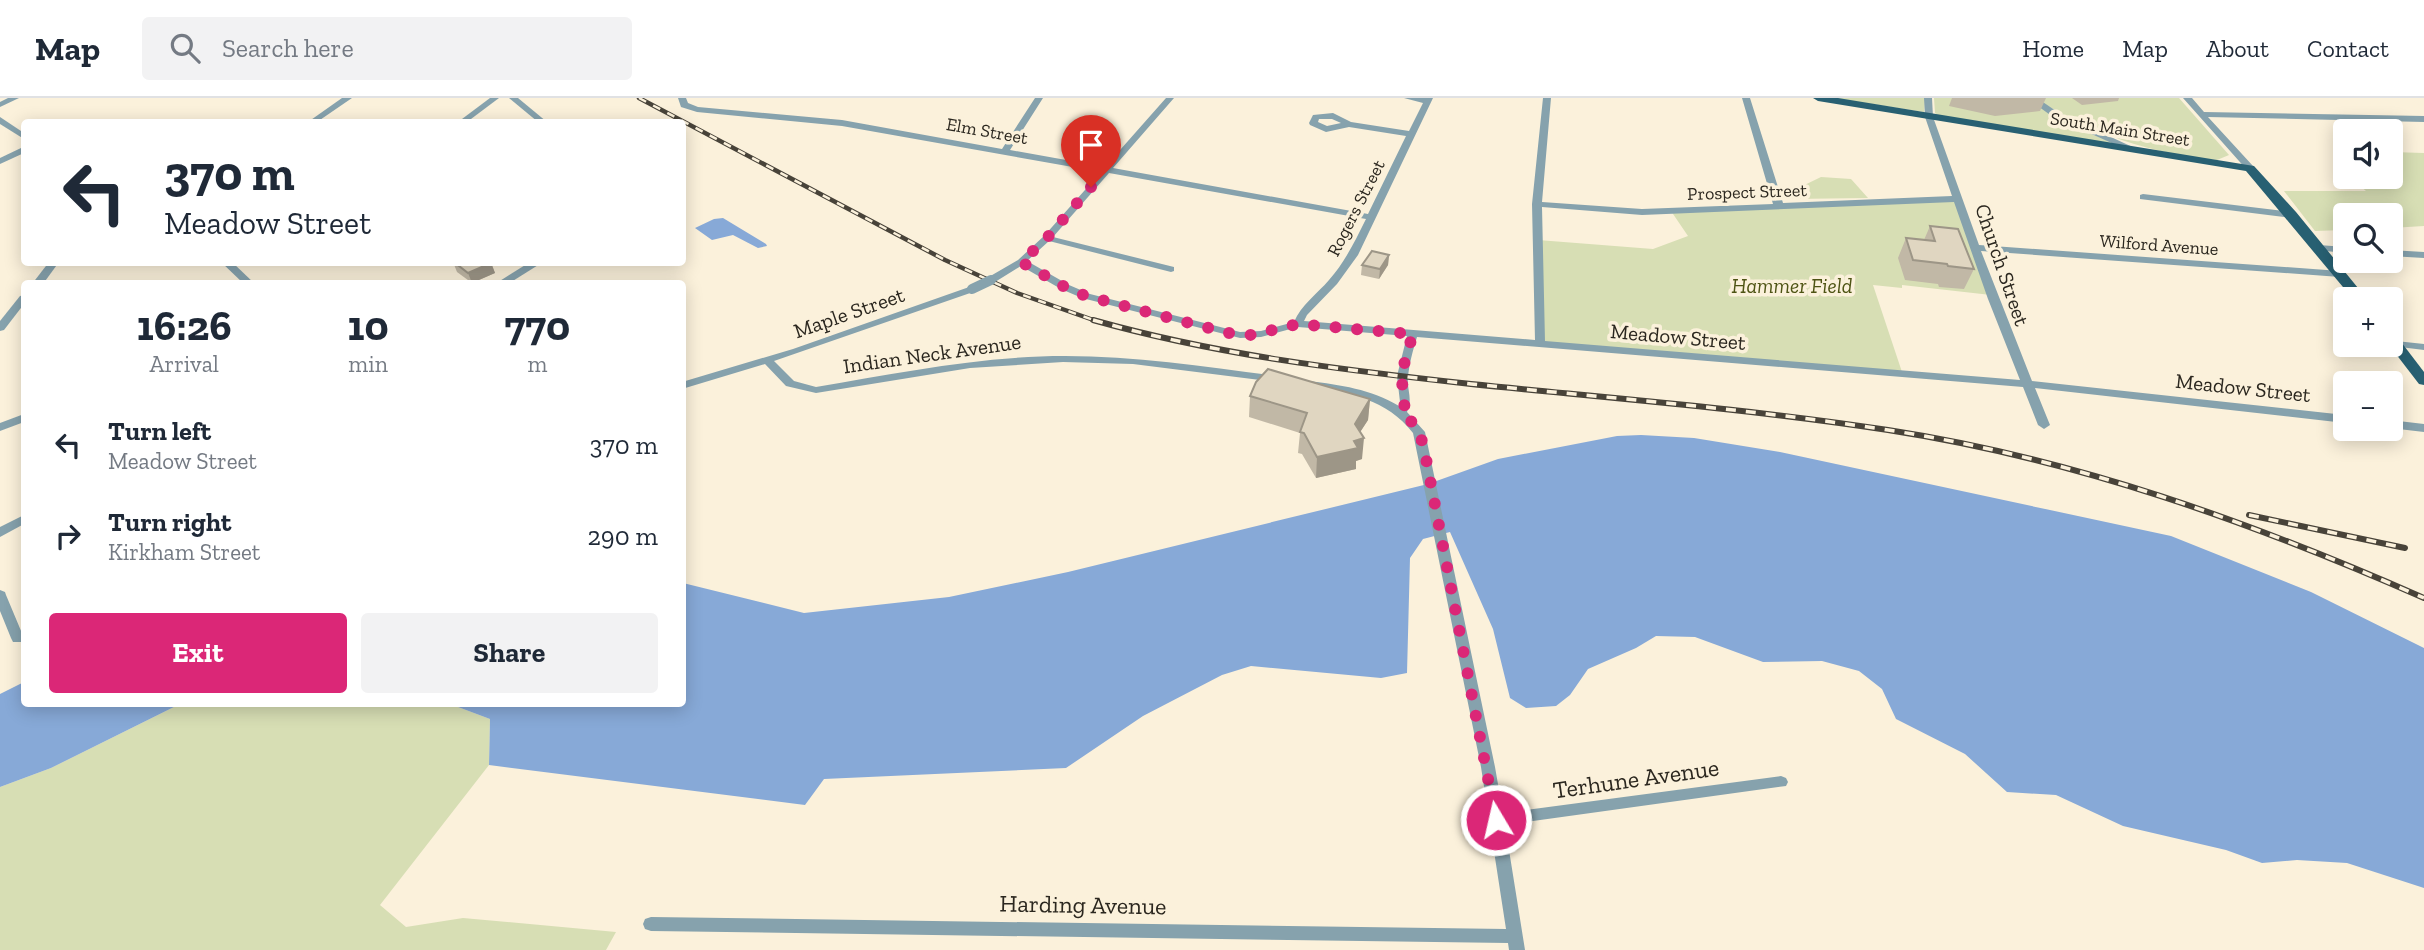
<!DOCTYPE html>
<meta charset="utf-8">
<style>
:root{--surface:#fff;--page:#f2f2f3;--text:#1f2937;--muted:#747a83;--line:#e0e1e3;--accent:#db2777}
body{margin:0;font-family:"Zilla Slab",serif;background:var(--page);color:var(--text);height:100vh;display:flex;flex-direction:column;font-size:26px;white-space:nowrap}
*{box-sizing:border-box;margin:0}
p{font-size:23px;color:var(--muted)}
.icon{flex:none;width:38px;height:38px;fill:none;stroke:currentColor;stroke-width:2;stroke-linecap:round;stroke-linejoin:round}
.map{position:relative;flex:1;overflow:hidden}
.details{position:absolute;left:21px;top:182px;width:665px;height:427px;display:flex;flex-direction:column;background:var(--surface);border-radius:7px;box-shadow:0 4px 18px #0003}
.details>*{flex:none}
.top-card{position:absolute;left:21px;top:21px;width:665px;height:147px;border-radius:7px;box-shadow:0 4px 18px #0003;background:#fff;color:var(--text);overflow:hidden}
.controls{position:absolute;left:2333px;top:21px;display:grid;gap:14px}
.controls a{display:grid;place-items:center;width:70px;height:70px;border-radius:7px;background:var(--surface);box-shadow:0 4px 18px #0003;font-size:35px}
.pin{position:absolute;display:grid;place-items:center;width:60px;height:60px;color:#fff;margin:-72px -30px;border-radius:50% 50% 50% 0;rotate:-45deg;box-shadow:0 0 7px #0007}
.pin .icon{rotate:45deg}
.me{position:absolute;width:77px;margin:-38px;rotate:351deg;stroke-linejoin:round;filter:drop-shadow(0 0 5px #0008)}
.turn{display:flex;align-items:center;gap:24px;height:147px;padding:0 28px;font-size:32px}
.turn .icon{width:91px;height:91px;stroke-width:2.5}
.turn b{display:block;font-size:49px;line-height:60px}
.eta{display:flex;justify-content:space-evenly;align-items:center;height:119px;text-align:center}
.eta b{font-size:42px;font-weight:700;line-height:49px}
.action{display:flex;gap:14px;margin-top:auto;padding:14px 28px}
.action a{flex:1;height:80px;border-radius:7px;background:var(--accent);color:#fff;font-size:28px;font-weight:700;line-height:80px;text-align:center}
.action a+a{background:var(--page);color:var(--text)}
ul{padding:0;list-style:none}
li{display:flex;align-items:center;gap:21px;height:91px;padding:0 28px}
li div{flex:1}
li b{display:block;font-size:26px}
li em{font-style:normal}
header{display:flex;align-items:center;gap:42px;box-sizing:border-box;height:98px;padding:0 35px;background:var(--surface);border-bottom:2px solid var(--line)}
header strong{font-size:33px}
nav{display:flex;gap:38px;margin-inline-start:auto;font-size:24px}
.search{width:490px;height:63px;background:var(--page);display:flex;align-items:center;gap:18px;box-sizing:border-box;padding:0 24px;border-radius:7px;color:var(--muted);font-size:26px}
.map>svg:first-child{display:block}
.green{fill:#d7deb4}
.water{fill:#87a9d7}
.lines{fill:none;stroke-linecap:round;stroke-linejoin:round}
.minor{fill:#86a2ad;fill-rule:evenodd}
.major{fill:#286072;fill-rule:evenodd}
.rail-far1-casing{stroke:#484339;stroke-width:4.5}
.rail-casing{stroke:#484339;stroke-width:6}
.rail-far1{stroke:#fbf1db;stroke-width:2.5;stroke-dasharray:8;stroke-linecap:butt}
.rail{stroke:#fbf1db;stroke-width:3.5;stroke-dasharray:10;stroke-linecap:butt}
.minor-bridge{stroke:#86a2ad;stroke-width:10}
.wall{fill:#c1b8a6}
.shaded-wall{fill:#9d9687}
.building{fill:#e0d6c1;stroke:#9d9687;stroke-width:2}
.route{stroke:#db2777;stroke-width:12;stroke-dasharray:0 21.6}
.labels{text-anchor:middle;stroke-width:7;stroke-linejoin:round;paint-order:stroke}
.far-street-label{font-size:18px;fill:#2b271f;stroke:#fbf1db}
.street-label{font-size:21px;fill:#2b271f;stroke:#fbf1db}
.park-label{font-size:21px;font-style:italic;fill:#4e5414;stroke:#fbf1db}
.near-street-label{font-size:24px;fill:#2b271f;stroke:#fbf1db}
</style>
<header>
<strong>Map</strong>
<div class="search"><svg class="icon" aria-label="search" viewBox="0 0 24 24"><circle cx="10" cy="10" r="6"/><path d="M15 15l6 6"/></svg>Search here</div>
<nav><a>Home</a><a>Map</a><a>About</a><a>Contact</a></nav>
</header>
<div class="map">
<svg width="2424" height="852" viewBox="0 0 2424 852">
<rect width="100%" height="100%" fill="#fbf1db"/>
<!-- green -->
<g class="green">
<path d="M1832,0h93l-1,14z"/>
<path d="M1934,0h94l43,28 45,18 -177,-28 -4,-3z"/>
<path d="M2035,0h144l50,57 -12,5c-64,-6 -127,-26 -182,-62z"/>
<path d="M2391,54l33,1v73l-33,2 -1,-13h-45v15l-30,1 -31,-40h82l-16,-14h40z"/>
<path d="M1821,79l30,2 17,19 -76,1 -4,-6z"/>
<path d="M1958,101l33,96 -89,-10v3l-29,-3 30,90 -363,-30 -2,-105 115,9 35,-13 -17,-25z"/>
<path d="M180,606h270l40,15 -1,46 -109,140 26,22 57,-9 153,14 -10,18h-606v-163l51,-19z"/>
</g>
<!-- water -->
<g class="water">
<path d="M723,120l43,26 1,2 -9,2 -25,-13 -21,5 -17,-12 19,-9z"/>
<path d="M1641,337l53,3 86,14 391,84 140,56 113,56v240l-77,-25 -50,-3 -35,3 -36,-13 -103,-24 -67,-31 -49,-3 -42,-38 -69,-35 -14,-30 -23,-18 -37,-10 -59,1 -68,-25 -39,-1 -20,12 -48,21 -18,26 -14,11 -30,2 -16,-10 -17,-69 -43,-97 -27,7 -13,19 -3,115 -26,5 -130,-12 -29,9 -79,41 -77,52 -242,11 -19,26 -316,-40 1,-46 -40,-15h232l1,-121 121,30 145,-16 119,-25 360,-88 70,-25 119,-23z"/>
<path d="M24,584v22h156l-129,64 -51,19v-93z"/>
</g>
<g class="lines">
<!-- minor -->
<g class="minor">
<path d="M8,0h11l-19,9v-5z"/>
<path d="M342,0h10l-35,24h-9z"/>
<path d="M490,0h9l-32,24h-9z"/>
<path d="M509,0h9l29,24h-9z"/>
<path d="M678,0h8l2,5 10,4 144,13 160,29 33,-51h8l-33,52 95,17 61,-69h8l-61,70 255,46 38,-78 -57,-9 -23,5 -16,-7 -1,-2 4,-8 20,-2 18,9 58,9 14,-28 -19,-5h29l-75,157 -21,29 -30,31 -3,6 231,19 -3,-136 11,-106h8l-9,104 100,7 131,-5 -31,-106h8l33,105 169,-7 -27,-79 -1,-19h8l1,19 46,128 361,26 5,3 -5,3 -359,-26 51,130 313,34v8l-310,-35 15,37 -6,4 -6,-4 -15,-38 -606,-50c-4,13 -8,27 -9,41 -1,14 5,20 -1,34l18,20 70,335 8,46 278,-37 5,2 2,4 -2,4 -281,39 20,125h-16l-1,-7 -857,-12 -6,-2 -2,-5 2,-5 6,-2 855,12 -25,-162 -68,-334c-26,-34 -64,-40 -104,-46l-5,-3 5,-3c31,4 62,8 90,25l1,-4 -3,-26 10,-40 -109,-9 -37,10 -21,1 -158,-40 -21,-9 -40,-23 -26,16h-8v-4l31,-18 26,-24 57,-64 -259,-46 -145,-14 -16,-5zM1319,21h13l9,4 -14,3 -9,-4zM1109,75l257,46c-11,22 -21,43 -37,61 -12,14 -28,25 -35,42l-33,9 -21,1 -150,-38 -21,-9 -42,-24 22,-20 122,31 3,-1v-4l-121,-30zM1954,104l34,97 32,81 -475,-39 -3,-134 100,8z"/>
<path d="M2027,0h10l22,15 80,37 -7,2 -79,-35z"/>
<path d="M2183,0h9l12,14 220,4v6l-216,-5 45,49v4h-6z"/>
<path d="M0,19l24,16v6l-24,-15z"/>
<path d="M21,50h3v5l-24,11v-6z"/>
<path d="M2143,96l149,18 5,3 -5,3 -152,-19v-4z"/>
<path d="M2319,147l26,2v6l-29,-3 -2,-2z"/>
<path d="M2390,152l34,2v6l-34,-2z"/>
<path d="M49,164h10l-16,22h-11z"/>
<path d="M221,164h11l23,22h-11z"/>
<path d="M530,164h13l-35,22h-13z"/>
<path d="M972,188l4,1v4l-202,70 20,20 22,6c82,-14 165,-31 249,-31 71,0 141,11 212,20l5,3 -5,3 -144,-18 -70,-2 -93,6 -154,25 -30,-7 -21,-22 -83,25v-7l111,-33z"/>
<path d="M24,197v9l-20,26 -4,1v-10l20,-25z"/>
<path d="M2396,243l28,3v6l-32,-4 -1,-2 1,-2z"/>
<path d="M24,316v8l-24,9v-8z"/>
<path d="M2390,322l34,4v8l-34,-4z"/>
<path d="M24,417v9l-24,13v-10z"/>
<path d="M0,492l5,2 1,3 18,43 -1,4h-10l-2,-4 -11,-27z"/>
</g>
<!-- major -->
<g class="major">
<path d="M1813,0h25l416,68 42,46 71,87h-14l-107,-128 -428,-70z"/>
<path d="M2390,235l5,1 29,38v13l-5,-1 -30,-39z"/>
</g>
<defs>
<path id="rail-far1" d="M639,0l306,162 72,33 82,29"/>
<g id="rail">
<path d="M1093,222c124,35 250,50 378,64 139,14 279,25 417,46 188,29 363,92 536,168"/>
<path d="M2249,417l156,33"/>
</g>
</defs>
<!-- rail-far1 casing -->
<use href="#rail-far1" class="rail-far1-casing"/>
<!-- rail casing -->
<use href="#rail" class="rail-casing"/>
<!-- rail-far1 -->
<use href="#rail-far1" class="rail-far1"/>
<!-- rail -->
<use href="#rail" class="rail"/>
<!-- minor-bridge -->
<path class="minor-bridge" d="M972,191l19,-9"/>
</g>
<!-- wall -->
<g class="wall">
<path d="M1952,0h94l-6,13 -45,5 -46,-10z"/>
<path d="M2072,0h47l-1,3 -36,4z"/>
<path d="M1930,128l44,43 -10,20 -25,-2 -1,-3 -33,-4 -7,-22 8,-20 18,2z"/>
<path d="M1389,157l-1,10 -9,14 -18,-4 1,-10z"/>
<path d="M453,164h38l4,11 -23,10 -15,-11z"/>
<path d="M1250,298l120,3 -2,21 -8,12 2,27 -6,2v8l-40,9 -14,-24 -4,-1 2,-20 -51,-16z"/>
</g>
<!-- shaded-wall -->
<g class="shaded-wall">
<path d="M1389,157l-1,10 -9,14 1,-10z"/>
<path d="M491,165l4,10 -23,10 -4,-10z"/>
<path d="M1370,301l-2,21 -13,20 9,-2 -2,21 -6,2v8l-40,9 1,-21 38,-33z"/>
</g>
<!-- building -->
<g class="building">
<path d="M1930,128l28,3 16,40 -26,-3 -1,-2 -34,-4 -7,-22 29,3z"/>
<path d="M1372,153l17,4 -9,14 -18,-4z"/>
<path d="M454,164h37v1l-23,10z"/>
<path d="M1268,271l102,30 -15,25 9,14 -10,3 4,7 -41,9 -13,-24 -4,-1 7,-19 -57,-17 6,-14z"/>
</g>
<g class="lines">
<!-- route -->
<path class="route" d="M1091,89l-44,51 -26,24 44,25 21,9 142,37 24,2 46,-11 115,10c-7,23 -16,45 -7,68l-5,10 13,12 9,19 73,377"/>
</g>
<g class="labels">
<!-- far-street labels -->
<g class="far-street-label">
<text transform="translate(2120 31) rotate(9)" y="6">South Main Street</text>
<text transform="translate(987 33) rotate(10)" y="6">Elm Street</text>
<text transform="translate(1747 94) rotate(-2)" y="6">Prospect Street</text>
<text transform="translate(1356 110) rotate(-63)" y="6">Rogers Street</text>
<text transform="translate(2159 147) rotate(4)" y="6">Wilford Avenue</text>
</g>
<!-- street labels -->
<g class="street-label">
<text transform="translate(2002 167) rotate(71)" y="7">Church Street</text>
<text transform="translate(849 215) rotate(-19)" y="7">Maple Street</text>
<text transform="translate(1678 239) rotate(5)" y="7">Meadow Street</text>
<text transform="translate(932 256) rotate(-8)" y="7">Indian Neck Avenue</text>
<text transform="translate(2243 290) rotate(6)" y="7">Meadow Street</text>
</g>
<!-- park labels -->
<g class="park-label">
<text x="1792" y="195">Hammer Field</text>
</g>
<!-- near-street labels -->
<g class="near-street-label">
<text transform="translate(1636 681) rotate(-8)" y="8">Terhune Avenue</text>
<text transform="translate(1083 807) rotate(1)" y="8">Harding Avenue</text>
</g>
</g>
</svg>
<div class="controls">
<a><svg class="icon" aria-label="sound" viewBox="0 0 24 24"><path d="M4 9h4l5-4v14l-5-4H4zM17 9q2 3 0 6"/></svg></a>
<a><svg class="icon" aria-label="search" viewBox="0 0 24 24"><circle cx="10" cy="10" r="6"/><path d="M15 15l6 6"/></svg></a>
<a>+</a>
<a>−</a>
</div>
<div class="pin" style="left:1091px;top:89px;background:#d93025"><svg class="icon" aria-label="arrive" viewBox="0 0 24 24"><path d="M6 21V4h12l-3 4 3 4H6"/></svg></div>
<svg class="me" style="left:1496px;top:722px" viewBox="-20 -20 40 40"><circle r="17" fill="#db2777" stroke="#fff" stroke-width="3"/><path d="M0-11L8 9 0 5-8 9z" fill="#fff"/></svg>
<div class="top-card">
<div class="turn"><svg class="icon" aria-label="left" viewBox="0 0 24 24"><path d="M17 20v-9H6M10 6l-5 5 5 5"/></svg><div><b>370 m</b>Meadow Street</div></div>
</div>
<section class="details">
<div class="eta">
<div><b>16:26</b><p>Arrival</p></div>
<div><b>10</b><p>min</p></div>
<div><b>770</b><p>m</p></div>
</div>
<ul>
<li><svg class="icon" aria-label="left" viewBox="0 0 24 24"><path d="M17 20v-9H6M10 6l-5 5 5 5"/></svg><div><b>Turn left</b><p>Meadow Street</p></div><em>370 m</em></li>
<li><svg class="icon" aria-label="right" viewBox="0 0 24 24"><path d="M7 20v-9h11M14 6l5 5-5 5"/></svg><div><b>Turn right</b><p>Kirkham Street</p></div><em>290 m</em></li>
</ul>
<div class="action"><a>Exit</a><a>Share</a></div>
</section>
</div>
